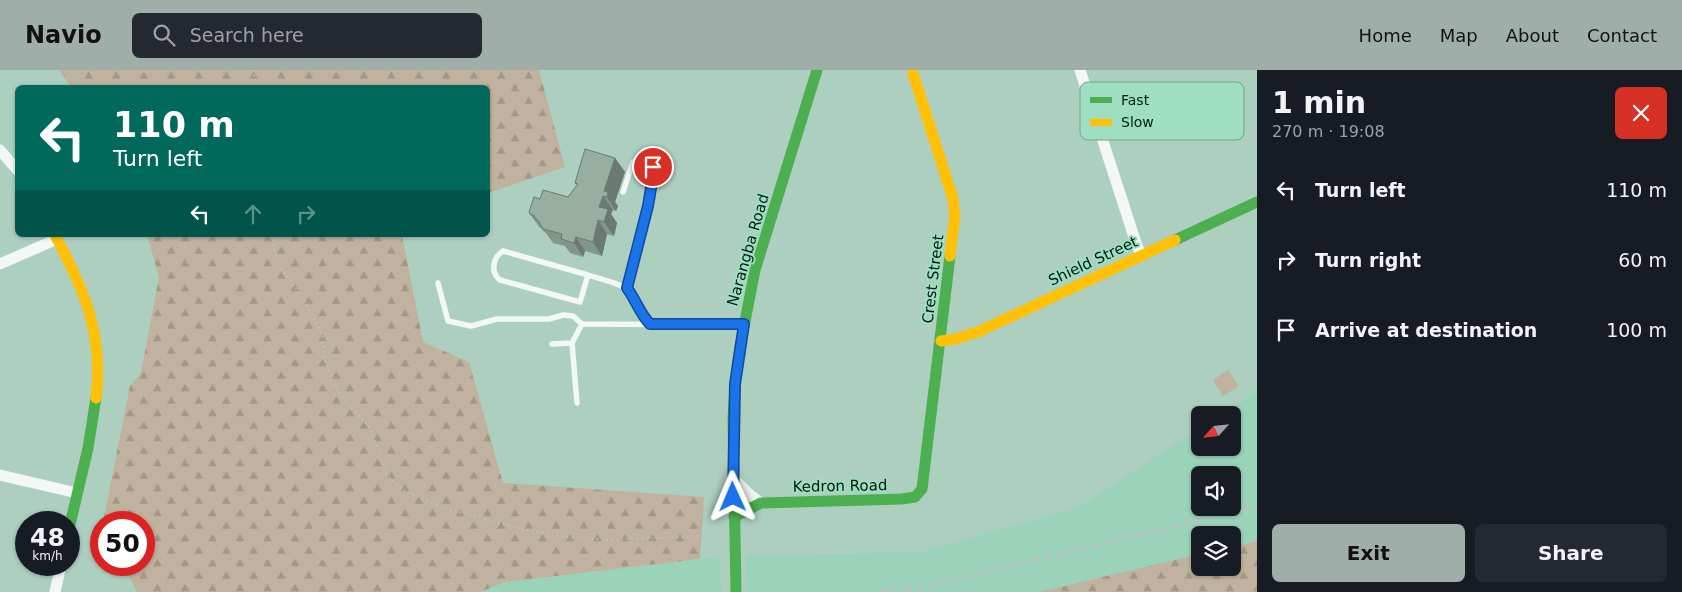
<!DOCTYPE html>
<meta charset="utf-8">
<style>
:root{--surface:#171b24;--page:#242831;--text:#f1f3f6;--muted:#9ea1a6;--accent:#a0aeaa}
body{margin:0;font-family:"DejaVu Sans",sans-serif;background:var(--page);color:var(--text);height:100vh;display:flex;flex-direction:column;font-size:19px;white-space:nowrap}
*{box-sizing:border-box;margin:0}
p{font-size:16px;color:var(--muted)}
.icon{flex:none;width:28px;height:28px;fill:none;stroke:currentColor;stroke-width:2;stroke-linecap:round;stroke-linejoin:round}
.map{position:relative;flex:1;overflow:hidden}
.drawer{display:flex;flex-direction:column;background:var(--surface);width:425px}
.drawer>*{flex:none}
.guide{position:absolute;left:15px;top:15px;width:475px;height:152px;border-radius:8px;box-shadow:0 1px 4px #0004;background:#00695c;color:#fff;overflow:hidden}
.needle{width:32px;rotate:243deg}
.controls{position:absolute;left:1191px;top:336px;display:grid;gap:10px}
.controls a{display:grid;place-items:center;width:50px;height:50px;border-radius:8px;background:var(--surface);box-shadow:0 1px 4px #0004;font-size:25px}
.speed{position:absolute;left:15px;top:441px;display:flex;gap:10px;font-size:25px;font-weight:700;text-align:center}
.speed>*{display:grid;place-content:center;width:65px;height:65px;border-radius:50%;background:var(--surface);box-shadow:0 1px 4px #0004;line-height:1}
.speed small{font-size:12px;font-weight:400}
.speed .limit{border:8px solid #d22;background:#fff;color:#111}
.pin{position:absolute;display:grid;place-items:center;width:42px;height:42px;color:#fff;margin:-21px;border:2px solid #fff;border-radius:50%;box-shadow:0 1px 5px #0007}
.me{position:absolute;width:55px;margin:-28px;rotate:359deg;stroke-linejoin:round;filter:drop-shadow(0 0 4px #0008)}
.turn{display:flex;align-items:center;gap:18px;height:105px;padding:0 15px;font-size:22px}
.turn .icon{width:65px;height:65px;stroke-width:2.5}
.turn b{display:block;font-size:35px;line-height:42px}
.lanes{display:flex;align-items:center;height:48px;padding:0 15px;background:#0003;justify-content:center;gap:25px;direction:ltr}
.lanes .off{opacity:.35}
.round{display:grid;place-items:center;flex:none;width:52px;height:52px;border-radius:8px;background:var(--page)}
.summary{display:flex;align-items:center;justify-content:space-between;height:85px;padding:0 15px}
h1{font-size:30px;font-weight:800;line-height:38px}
.primary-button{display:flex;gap:10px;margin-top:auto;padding:10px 15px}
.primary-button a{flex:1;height:58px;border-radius:8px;background:var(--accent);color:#111;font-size:20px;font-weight:800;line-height:58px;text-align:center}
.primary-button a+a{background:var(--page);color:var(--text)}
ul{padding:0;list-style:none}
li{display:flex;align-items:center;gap:15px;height:70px;padding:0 15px}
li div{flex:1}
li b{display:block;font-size:19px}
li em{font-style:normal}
header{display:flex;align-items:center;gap:30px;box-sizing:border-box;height:70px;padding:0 25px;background:var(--accent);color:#111}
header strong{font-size:24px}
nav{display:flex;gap:28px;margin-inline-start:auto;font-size:18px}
.search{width:350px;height:45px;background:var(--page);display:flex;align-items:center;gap:12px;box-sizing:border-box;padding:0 18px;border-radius:8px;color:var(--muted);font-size:19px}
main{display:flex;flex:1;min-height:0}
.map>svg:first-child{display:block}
.built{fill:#9bd2ba;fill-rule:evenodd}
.forest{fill:url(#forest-firs)}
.pitch{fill:#c0b29e}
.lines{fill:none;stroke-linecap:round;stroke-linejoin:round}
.path{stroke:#bfcac5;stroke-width:2;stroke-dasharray:1 4;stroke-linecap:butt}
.lane{stroke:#f3f8f6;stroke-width:5.5}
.street{stroke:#f3f8f6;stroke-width:11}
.fast{stroke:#4caf50;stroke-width:11}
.slow{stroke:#ffc107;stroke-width:11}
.rail{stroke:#bac3bf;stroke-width:3;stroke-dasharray:8 4;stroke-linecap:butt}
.wall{fill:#82968a}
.shaded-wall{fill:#6a7a70}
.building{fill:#97aea0;stroke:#6a7a70}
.route-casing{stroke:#114b97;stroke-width:12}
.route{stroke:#1a73e8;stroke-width:9}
.labels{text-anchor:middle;stroke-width:4;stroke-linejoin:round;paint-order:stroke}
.street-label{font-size:15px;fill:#021b11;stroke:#9edec1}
.key{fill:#9edec1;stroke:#6fa48c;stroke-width:1}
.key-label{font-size:14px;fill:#021b11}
</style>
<header>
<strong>Navio</strong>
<div class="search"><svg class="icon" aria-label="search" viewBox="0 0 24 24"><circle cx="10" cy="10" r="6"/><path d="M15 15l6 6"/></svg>Search here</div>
<nav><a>Home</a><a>Map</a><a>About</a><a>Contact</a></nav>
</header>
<main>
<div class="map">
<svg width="1257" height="522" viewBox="0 0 1257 522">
<defs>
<pattern id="forest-firs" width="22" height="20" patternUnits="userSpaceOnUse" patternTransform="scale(1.25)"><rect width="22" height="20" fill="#c0b29e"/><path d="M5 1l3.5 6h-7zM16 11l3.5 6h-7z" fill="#a39887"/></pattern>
</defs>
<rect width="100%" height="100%" fill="#adcfc0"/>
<!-- built -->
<g class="built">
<path d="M1257,321v150l-24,6 -1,-12h-32v19l-161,38h-291l-2,-36 175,-4 158,-45 121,-79v20h32v-33h-12zM1200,405h32v33h-32z"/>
<path d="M720,487l1,35h-241l25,-10z"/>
</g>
<!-- forest -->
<g class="forest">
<path d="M60,0h479l26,97 -77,26v-105h-417z"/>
<path d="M147,165h255l21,107 46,20 34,121 201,14 -4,62 -195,23 -25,10h-343l-13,-27h20v-43h-41l27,-136 11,-13 18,-96z"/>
<path d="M1257,471v51h-218l161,-38v14h32l1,-21z"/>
</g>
<!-- pitch -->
<path class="pitch" d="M1228,300l11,16 -16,10 -10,-16z"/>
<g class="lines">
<!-- path -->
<g class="path">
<path d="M253,0l4,18"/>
<path d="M275,165l-2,12 8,22 23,31 18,34 3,27 7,21 13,19 24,26 10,23 7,24 15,15 38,17 74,21 55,10 41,3 97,-4 15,9"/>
<path d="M725,246l5,-5 1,-4 7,-34 60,-203"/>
<path d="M719,262l-5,194 6,18"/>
<path d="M706,466l8,-6"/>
</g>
<!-- lane -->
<g class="lane">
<path d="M623,122l10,-30 8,-4 10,4 2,5 -1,14 -25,107"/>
<path d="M588,205l-85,-24c-10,6 -13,21 -3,29l80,22 8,-27c15,5 37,8 46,22 7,11 6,17 15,27"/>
<path d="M438,213l10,38 23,5 26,-7h52l14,-4 10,1 9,8 162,1"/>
<path d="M572,273l5,60"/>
<path d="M552,274l20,-1 10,-19"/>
</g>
<!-- street -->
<g class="street">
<path d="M1080,0l56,173 5,12"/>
<path d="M0,80l18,21"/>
<path d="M0,194l57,-25"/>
<path d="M0,405l77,18"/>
<path d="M733,408l17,17 11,8"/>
<path d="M55,522l6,-27"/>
</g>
<!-- fast -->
<g class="fast">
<path d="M1175,170l82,-38"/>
<path d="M734,447l27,-14 141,-4 13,-2 7,-8 28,-233"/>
<path d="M69,459l19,-81 8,-50"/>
<path d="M736,522l-3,-173 2,-35 5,-37 15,-77 62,-200"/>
</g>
<!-- slow -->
<g class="slow">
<path d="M912,0l41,129 2,16 -5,41"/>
<path d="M55,165c29,54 49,100 41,163"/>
<path d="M941,271l15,-2 24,-8 195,-91"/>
</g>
<!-- rail -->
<g class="rail">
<path d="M878,522l32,-8"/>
<path d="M904,522l353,-86"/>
</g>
</g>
<!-- wall -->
<path class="wall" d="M615,88l10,14 -10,30 3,4 -2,5 -3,-1 -2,4 6,9 -3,13 -7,-2 -5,22 -17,-5 -2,6 -13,-4 -5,-7 -12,-3 -7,-10 -2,-1 -3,-4h-1l-10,-14 38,-17 9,-12 -2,-2z"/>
<!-- shaded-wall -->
<g class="shaded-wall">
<path d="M615,88l10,14 -10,30 3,4 -2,5 -9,-14 -3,-6z"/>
<path d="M603,126l10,14 -2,4 6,9 -3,13 -10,-14 -5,-15z"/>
<path d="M598,150l9,14 -5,22 -9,-14z"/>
<path d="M576,167l9,14 -2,6 -9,-14z"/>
</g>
<!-- building -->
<path class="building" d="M585,79l30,9 -11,33 4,1 -1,5 -4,-1 -4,11 9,2 -4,13 -6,-2 -5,22 -17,-5 -2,6 -13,-4 1,-5 -19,-5 -5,-9 -4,-2 1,-2 -5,-2 -1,-2 5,-15 6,2 3,-9 25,7 10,-13 -3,-1z"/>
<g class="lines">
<defs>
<path id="route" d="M653,97l-1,15 -4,24 -21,82c9,12 13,26 23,36h94l-9,60 -2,113"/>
</defs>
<!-- route casing -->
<use href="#route" class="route-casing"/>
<!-- route -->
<use href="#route" class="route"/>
</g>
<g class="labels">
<!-- street labels -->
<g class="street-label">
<text transform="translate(748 180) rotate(-74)" y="5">Narangba Road</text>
<text transform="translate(1093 191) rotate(-25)" y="5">Shield Street</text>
<text transform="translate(933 209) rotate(-83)" y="5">Crest Street</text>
<text transform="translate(840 416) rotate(-1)" y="5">Kedron Road</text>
</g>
</g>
<!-- legend -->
<rect x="1080" y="12" width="164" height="58" rx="8" class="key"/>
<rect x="1090" y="27" width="22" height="6" fill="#4caf50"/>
<rect x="1090" y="49" width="22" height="7" fill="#ffc107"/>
<g class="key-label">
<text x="1121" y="35">Fast</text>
<text x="1121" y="57">Slow</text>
</g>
</svg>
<div class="controls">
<a><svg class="needle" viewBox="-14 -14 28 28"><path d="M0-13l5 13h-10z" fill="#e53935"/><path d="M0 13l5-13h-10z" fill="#9ea1a6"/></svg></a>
<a><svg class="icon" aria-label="sound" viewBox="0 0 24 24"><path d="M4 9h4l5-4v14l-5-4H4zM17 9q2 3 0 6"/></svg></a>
<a><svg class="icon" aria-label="layers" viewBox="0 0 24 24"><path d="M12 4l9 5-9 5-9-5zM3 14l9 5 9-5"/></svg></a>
</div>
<div class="speed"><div>48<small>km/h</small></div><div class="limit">50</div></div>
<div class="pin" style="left:653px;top:97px;background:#d93025"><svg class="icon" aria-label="arrive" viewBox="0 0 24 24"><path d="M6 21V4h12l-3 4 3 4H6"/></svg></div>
<svg class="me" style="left:733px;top:427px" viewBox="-20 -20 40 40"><path d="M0-17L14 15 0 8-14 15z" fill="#1a73e8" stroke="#fff" stroke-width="4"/></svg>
<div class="guide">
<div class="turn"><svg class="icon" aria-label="left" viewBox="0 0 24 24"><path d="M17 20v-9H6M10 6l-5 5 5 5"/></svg><div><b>110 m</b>Turn left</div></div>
<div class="lanes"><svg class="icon" aria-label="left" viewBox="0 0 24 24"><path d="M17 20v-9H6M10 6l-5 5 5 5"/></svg><svg class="icon off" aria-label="ahead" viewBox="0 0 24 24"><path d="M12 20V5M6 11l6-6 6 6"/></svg><svg class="icon off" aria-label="right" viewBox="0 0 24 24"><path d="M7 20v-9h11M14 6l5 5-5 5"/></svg></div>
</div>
</div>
<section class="drawer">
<div class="summary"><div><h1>1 min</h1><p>270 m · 19:08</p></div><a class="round" style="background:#d93025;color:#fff"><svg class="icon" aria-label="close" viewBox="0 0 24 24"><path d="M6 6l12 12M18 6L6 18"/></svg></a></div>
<ul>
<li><svg class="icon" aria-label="left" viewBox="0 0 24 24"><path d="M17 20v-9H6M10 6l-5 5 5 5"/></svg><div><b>Turn left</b></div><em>110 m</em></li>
<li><svg class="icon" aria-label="right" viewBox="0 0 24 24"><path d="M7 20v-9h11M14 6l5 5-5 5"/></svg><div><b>Turn right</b></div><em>60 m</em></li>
<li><svg class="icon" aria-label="arrive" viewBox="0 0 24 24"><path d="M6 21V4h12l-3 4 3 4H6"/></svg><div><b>Arrive at destination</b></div><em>100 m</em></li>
</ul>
<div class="primary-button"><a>Exit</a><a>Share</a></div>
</section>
</main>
